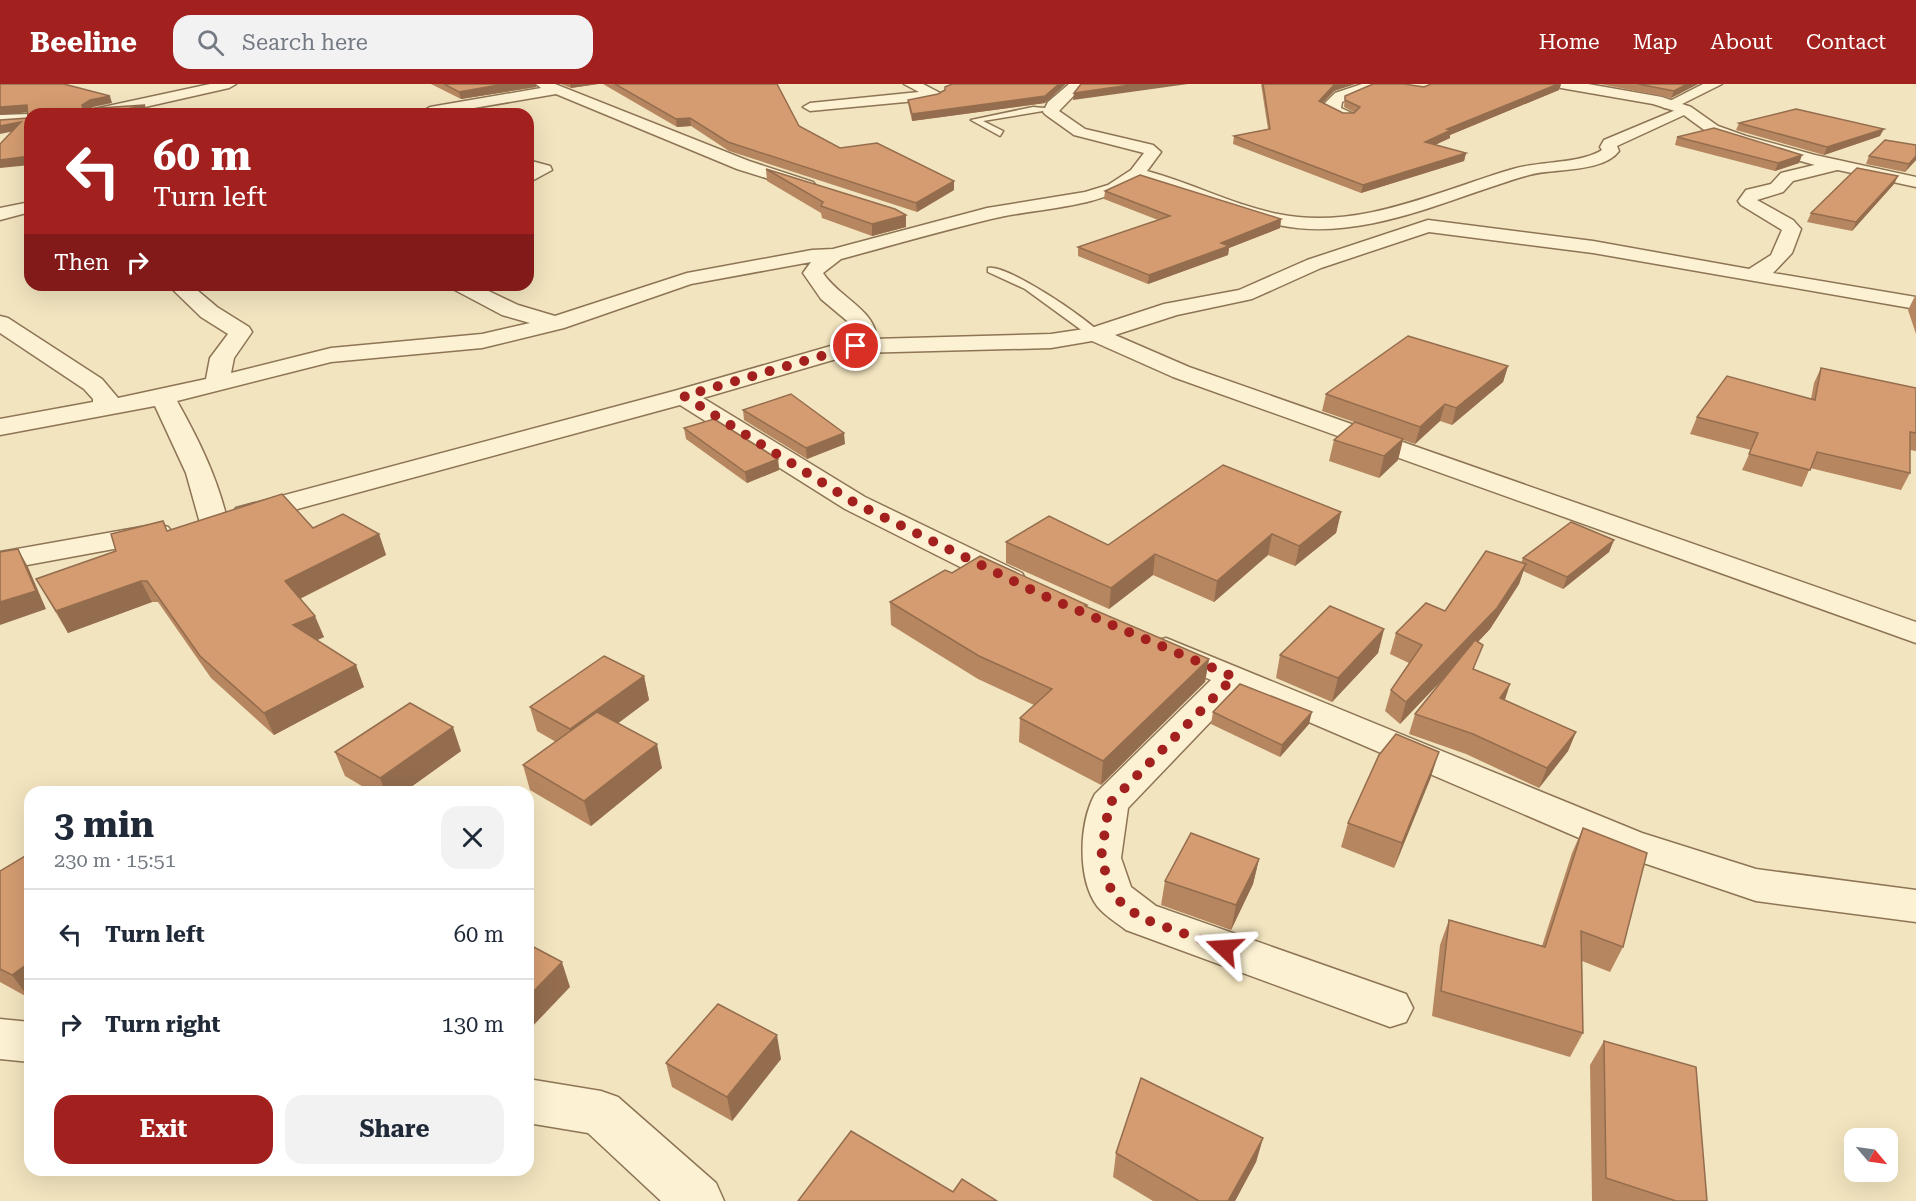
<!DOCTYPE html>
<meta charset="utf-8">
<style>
:root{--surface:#fff;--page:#f2f2f3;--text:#1f2937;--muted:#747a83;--line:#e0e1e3;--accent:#a2211f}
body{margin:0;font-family:"Roboto Serif",serif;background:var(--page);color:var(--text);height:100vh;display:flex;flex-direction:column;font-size:22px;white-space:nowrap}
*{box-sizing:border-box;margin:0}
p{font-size:20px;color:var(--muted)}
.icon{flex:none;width:33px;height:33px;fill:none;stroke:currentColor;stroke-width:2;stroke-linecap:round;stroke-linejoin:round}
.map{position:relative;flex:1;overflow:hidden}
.panel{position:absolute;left:24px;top:702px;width:510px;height:390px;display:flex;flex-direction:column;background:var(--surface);border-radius:18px;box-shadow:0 6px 24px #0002}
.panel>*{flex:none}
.guide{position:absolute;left:24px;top:24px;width:510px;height:183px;border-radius:18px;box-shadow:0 6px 24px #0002;background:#a2211f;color:#fff;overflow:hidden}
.needle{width:39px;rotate:119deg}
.buttons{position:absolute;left:1844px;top:1044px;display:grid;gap:12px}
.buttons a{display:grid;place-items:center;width:54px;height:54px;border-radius:12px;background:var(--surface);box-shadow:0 6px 24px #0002;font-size:30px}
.pin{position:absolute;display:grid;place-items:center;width:51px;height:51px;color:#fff;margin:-26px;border:3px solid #fff;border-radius:50%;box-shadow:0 2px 6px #0007}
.me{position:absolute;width:66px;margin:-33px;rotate:290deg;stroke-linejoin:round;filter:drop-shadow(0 0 4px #0008)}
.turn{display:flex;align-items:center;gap:21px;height:126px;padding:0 30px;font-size:27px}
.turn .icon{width:78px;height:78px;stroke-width:2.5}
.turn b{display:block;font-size:42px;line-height:51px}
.then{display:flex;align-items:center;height:57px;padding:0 30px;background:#0003;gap:12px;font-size:22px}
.round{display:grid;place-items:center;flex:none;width:63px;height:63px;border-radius:18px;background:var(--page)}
.overview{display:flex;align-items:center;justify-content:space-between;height:102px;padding:0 30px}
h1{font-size:36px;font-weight:700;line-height:45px}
.action{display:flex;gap:12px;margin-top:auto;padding:12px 30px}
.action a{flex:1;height:69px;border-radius:18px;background:var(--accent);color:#fff;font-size:24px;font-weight:700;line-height:69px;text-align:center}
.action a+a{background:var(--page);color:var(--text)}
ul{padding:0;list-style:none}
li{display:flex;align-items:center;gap:18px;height:90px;padding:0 30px;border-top:2px solid var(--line)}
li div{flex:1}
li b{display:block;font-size:22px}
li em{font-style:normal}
header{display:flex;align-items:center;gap:36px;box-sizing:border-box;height:84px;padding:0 30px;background:var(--accent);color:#fff}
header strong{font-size:28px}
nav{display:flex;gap:33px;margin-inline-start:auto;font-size:21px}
.search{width:420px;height:54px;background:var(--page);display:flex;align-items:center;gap:15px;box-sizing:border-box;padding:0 21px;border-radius:18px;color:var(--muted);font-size:22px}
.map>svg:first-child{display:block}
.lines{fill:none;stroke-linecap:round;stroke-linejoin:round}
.service-casing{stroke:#8d7455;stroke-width:3}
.minor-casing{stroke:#8d7455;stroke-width:3}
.tertiary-casing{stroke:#8d7455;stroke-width:3}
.service{fill:#fcf1d2;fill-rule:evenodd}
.minor{fill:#fcf1d2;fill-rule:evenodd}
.tertiary{fill:#fcf1d2;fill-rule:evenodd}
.wall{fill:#b68660}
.shaded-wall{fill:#946d4e}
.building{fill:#d49c70;stroke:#946d4e;stroke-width:1.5}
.route{stroke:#a2211f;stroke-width:10;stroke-dasharray:0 18}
</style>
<header>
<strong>Beeline</strong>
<div class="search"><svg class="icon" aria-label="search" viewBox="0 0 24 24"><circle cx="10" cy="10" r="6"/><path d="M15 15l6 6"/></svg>Search here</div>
<nav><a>Home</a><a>Map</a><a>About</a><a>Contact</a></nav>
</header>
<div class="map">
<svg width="1916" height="1117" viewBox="0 0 1916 1117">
<rect width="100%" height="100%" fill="#f2e4be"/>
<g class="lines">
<defs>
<g id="service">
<path d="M1033,23l22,2 -72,12 20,10 -3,5 -29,-16z"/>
<path d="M988,184c19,-4 100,51 113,66l-10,3 -66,-48 -37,-17z"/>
</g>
<g id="minor">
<path d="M210,0h26l-7,4 -115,26h-28l8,-5z"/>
<path d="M536,0h19l194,77 64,21 3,4 -9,5 -70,-22 -181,-75 -117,20h-14l-2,-3 7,-4 111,-19z"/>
<path d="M904,0h19l21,11 -7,4 -127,12 -7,-4 7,-4 109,-11z"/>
<path d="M1069,0h16l-26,27 26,18 68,16 8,7 -14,19c45,12 86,34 131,43 80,17 160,-23 235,-45 26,-8 67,-5 89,-19l-2,-3 4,-7 79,-33 5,-1 7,4 -78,36 2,5c-16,22 -66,17 -90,24 -81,23 -165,68 -251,50 -48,-10 -92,-33 -138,-45 -46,30 -102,27 -153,40 -49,12 -98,26 -146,39l-18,14c15,23 49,36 53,61l-3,5 178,-5 40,-6 73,-24 75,-14 68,-30 121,-40 165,21 156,28 22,-14 11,-25 -41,-25 -3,-4 8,-11 25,-6 10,-11 54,-13 6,1 2,4 -2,4 -48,12 -10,11 -26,8 36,20 8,9 -9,24 -19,20 143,24v12l-323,-56 -164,-21 -108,36 -69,31 -75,16 -62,20 74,32 727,255v21l-743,-266 -81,-36 -41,7 -194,5 -154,45 162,99 157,76 4,7 -4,7 -11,2 -11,-2 -155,-78 -165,-104 -434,118 -10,-3 -4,-6 4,-6 438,-117 174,-50 6,-7 -2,-9 -31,-26 -18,-26 8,-11 -120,22 -127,44 -82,20 -151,14 -154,39c22,39 41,78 51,122l-4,6 -10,3 -10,-3 -4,-6 -14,-50 -31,-67 -155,29v-16l93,-17v-3l-9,-10 -84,-56v-17l8,2 94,61 16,19 88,-19 4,-21 18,-24 -27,-17 -33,-32h23l26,22 32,20 3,5 -18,26 -3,15 100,-25 151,-14 48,-11 -28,-8 -49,-26 -3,-4h26l42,20 37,11 132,-43 125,-23 21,-1 154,-41 98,-16 23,-7 23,-15 13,-17 -70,-18 -28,-20 -3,-3 5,-10z"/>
<path d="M1362,0h21l-41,18 -1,6 15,7 -3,3h-10l-23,-10 15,-15z"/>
<path d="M1703,0h19l-48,24h-10l-2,-3z"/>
<path d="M30,30v10l-30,1v-10z"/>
<path d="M528,76l22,6 2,4 -24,13z"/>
<path d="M30,118v10l-30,8v-12z"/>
<path d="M158,440l10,3 5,6 -5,6 -168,31v-18z"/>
<path d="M1166,554l476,195 114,36 160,21v32l-160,-21 -142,-48 -375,-161 -111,116 -7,50 10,29 25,19 250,88 7,14 -7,14 -16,5 -264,-97c-9,-7 -22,-15 -29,-24 -20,-28 -18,-83 -2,-112l116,-114 -57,-25 -5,-7 5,-7z"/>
<path d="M0,935l30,3v40l-30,-3z"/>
<path d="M528,995l73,12 17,6 98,86 8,18h-63l-73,-68 -60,-10z"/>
</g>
<path id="tertiary" d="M1554,0h34l74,13 29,10 27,19 28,10 69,19 101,22v10l-101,-22 -80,-22 -28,-11 -26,-19 -28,-9 -92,-16z"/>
</defs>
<!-- service casing -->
<use href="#service" class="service-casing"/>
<!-- minor casing -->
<use href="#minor" class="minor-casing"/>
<!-- tertiary casing -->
<use href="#tertiary" class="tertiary-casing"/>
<!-- service -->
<use href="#service" class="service"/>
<!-- minor -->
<use href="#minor" class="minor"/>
<!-- tertiary -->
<use href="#tertiary" class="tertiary"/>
</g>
<!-- wall -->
<g class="wall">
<path d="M431,0h105v3l-75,12z"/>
<path d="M561,0h37l-27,4z"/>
<path d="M603,0h174l22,42 41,22 114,42 -37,22 -188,-61 -38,-25 -14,1z"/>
<path d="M1261,0h94l-21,7 -11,12 20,10h12l-11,-6 1,-11 79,-9 7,-3h130l-2,6 -109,45v3l-15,7 31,8 -2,8 -103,32 -128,-49 1,-8 34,-7z"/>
<path d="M1600,0h98l-27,14z"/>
<path d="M908,16l137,3 -133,18 -3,-13z"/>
<path d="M1739,39l141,13 -56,19 -88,-25z"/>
<path d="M1677,53l125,18 -3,8 -24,8 -100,-26z"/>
<path d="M1869,72l47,4 -11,12 -39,-8z"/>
<path d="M766,85l140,46v12l-34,9 -50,-18 -1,-5 -54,-32z"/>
<path d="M1898,92l-4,8 -42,47 -45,-9 4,-9z"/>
<path d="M1105,107l176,28 -1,9 -51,20 -1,7 -80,29 -70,-28v-9l80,-27 -54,-21z"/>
<path d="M1915,212h1v38l-8,-24z"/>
<path d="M1508,282l-5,16 -51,43 -12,-4 -25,23 -12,-4 -5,20 -19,18 -50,-17 5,-21 20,-18 -32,-11 4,-17z"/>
<path d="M1821,284l95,20v63l-6,-1v23l-9,17 -91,-22 -8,19 -60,-17 9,-20 -61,-16 7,-17 114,-18 3,-16z"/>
<path d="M743,326l102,34 -38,15 -63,-39z"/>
<path d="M684,344l94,31 1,11 -32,13 -61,-44z"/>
<path d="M1341,428l-5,21 -41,33 -27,-11 -54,47 -61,-27 -44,34 -103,-46v-21l102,3z"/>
<path d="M313,444l66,6 7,21 -86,44 24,38 -7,3 47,47 -90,48 -63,-57 -53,-76h-6l-84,31 -32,-54 80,-28 52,-20z"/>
<path d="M1614,456l-5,12 -46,37 -40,-18 -4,13 -29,45 -12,13 -4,27 31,31 71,32 -8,19 -29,37 -73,-34 -57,-20 6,-20 31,-38 -46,48 -15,-13 6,-21 18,-27 -19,-9 6,-21 49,-22 76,-48 2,-5z"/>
<path d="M952,489l135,32 -1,2 123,52 -4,23 -104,103 -82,-43 1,-24 14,-13 -56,-26 -87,-54 -1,-23z"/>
<path d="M1384,545l-6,24 -46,49 -56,-24 4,-23z"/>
<path d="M644,592l5,24 -31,23 44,45 -71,58 -61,-36 -7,-25 33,-23 -19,-11 -7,-24z"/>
<path d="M1213,628l96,12 -29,33 -69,-33z"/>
<path d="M461,667l-57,41h-32l-27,-16 -10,-24z"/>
<path d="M1431,693l-37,91 -53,-21 7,-24z"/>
<path d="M1583,744l40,119 -13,25 -28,-11 1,72 -13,24 -138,-41 8,-71 9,-25 93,26 30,-93z"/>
<path d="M1259,775l-6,25 -22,46 -70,-25 4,-24z"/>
<path d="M0,787l29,127 -29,-16z"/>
<path d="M1604,957l103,160h-115l-2,-136z"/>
<path d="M781,975l-49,62 -60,-34 -6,-24z"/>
<path d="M1263,1054l-7,24 -21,39h-82l-40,-24 3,-24z"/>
</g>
<!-- shaded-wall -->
<g class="shaded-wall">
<path d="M504,0h32v3l-75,12 -2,-7z"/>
<path d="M570,0h28l-27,4z"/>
<path d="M1059,0h7l-21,19 -133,18v-7z"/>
<path d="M1137,0h51l-115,16 1,-7z"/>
<path d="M1335,0h20l-21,7 -16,17 1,-7z"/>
<path d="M1558,0h3l-2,6 -109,45v3l-26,12 1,-8 22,-13z"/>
<path d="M1687,0h11l-27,14 3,-7z"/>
<path d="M110,12l2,7 -19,4 -8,5 -3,-7 8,-5z"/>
<path d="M27,21l3,7 -30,3v-8z"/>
<path d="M145,21l2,7 -9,2h-33z"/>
<path d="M690,34l1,8 -14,1 -1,-8z"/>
<path d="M21,38l3,7 -24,5v-8z"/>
<path d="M1884,45l-4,7 -56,19 3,-8z"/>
<path d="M1466,69l-2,8 -103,32 2,-8z"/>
<path d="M1802,71l-3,8 -24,8 3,-8z"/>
<path d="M30,72v9l-30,3v-8z"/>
<path d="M1916,72v4l-11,12 4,-8z"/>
<path d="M1898,92l-4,8 -42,47 4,-9z"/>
<path d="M954,97v9l-37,22 -1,-9z"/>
<path d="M906,131v12l-34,9v-12z"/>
<path d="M1281,135l-1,9 -51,20 -1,7 -80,29 1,-9 72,-32z"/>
<path d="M1508,282l-5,16 -51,43 4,-17z"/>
<path d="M1445,320l-5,17 -25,23 5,-17z"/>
<path d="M844,349l1,11 -38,15 -1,-11z"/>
<path d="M1403,355l-5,21 -19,18 5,-22z"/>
<path d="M778,375l1,11 -32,13 -2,-11z"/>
<path d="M1341,428l-5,21 -41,33 4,-20z"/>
<path d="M379,450l7,21 -93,47 -8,-21z"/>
<path d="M1272,450l-4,21 -54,47 3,-21z"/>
<path d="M1614,456l-5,12 -46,37 4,-12z"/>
<path d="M18,465l10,18 18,42 -46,16v-23z"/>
<path d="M1155,470l-2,21 -44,34 2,-21z"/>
<path d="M1526,480l-7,20 -29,45 -90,95 6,-22z"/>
<path d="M141,497l11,21 -84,31 -12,-22z"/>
<path d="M315,532l9,21 -22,10 -9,-22z"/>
<path d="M1384,545l-6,24 -46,49 6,-24z"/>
<path d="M1209,575l-4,23 -104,103 2,-24z"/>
<path d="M356,581l8,22 -90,48 -10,-22z"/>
<path d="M644,592l5,24 -72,54 -7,-25z"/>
<path d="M1510,600l-6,19 -4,-5z"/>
<path d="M1312,628l-3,12 -29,33 2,-12z"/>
<path d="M453,643l8,24 -57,41h-19l-5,-14z"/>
<path d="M1576,648l-8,19 -29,37 8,-20z"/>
<path d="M657,660l5,24 -71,58 -7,-25z"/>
<path d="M1439,668l-8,25 -37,91 8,-25z"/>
<path d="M1259,775l-6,25 -22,46 5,-25z"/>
<path d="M30,878v35l-1,1 -17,-23z"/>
<path d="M562,878l8,25 -42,44v-34z"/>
<path d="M777,951l4,24 -49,62 -5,-24z"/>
<path d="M1263,1054l-7,24 -21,39h-7z"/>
</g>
<!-- building -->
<g class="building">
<path d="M0,0h64l46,12 -20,4 -8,5 1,4 62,-4 -40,9h-75v42l-30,4v-16l21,-22 -21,4v-6l28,-2 -1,-13 -27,2z"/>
<path d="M444,0h60l-45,8z"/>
<path d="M615,0h162l22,42 41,22 37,-5 77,38 -38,22 -188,-61 -38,-24 -14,1z"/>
<path d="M952,0h107l-14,12 -133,18 -4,-14 30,-6 7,-4v-3z"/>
<path d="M1081,0h56l-63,9z"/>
<path d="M1263,0h72l-16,17 24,12h11l6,-6 -15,-7v-4l28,-12h31l20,3 7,-3h127l-111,45 4,1 -26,12 41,11 -103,32 -129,-49 36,-7z"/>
<path d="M1638,0h49l-13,7z"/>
<path d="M1796,25l88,20 -57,18 -88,-24z"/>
<path d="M1714,44l88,27 -24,8 -101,-26z"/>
<path d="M1885,56l31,5v11l-7,8 -40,-8z"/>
<path d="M1857,84l41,8 -42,46 -45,-9z"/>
<path d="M766,85l129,40 11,6 -34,9 -51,-18 2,-4z"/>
<path d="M1140,91l141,44 -60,24 8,3 -80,29 -71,-28 92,-31 -65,-25z"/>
<path d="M1408,252l100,30 -52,42 -11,-4 -25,23 -94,-33z"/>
<path d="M1821,284l95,20v45l-6,-1v41l-93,-21 -7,18 -61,-16 9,-21 -61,-16 30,-41 88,24z"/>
<path d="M791,310l53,39 -38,15 -63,-38z"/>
<path d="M714,335l64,40 -33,13 -61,-44z"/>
<path d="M1355,338l48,17 -19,17 -50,-16z"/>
<path d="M1223,381l118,47 -42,34 -27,-12 -55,47 -62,-27 -44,34 -105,-46 43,-26 59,29z"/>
<path d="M282,410l31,34 30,-14 36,20 -94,47 30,35 -22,9 63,40 -92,48 -64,-57 -53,-75h-6l-85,30 -20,-32 80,-28 -5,-17 52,-13 4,10z"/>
<path d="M1571,438l43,18 -47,37 -44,-19z"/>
<path d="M18,465l18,42 -36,11v-50z"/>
<path d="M1486,467l40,13 -29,44 -91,94 -15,-12 31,-45 -26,-12 30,-30 19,8z"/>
<path d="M980,472l107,49 -2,1 124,53 -106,102 -83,-43 32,-29 -73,-33 -89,-54 55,-32 7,3z"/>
<path d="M1330,522l54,23 -46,49 -58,-23z"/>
<path d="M1475,556l8,5 -10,24 37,15 -10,14 76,34 -29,36 -74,-34 -58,-20z"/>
<path d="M604,572l40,20 -74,53 -40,-22z"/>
<path d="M1240,600l72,28 -30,33 -69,-33z"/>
<path d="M410,619l43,24 -73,51 -45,-26z"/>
<path d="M597,628l60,32 -73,57 -61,-36z"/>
<path d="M1396,650l43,18 -37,91 -54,-20 31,-68z"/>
<path d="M1583,744l64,25 -24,94 -42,-16 2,102 -142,-42 8,-71 96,27z"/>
<path d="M1191,749l68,26 -23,46 -71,-24z"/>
<path d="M30,769v109l-18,13 -12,-6v-98z"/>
<path d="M528,860l34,18 -34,35z"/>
<path d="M718,920l59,31 -50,62 -61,-34z"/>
<path d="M1604,957l92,26 11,134h-31l-70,-23z"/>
<path d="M1141,994l122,60 -35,63h-29l-83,-48z"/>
<path d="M851,1047l102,61 9,-13 35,22h-199z"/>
</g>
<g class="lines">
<!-- route -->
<path class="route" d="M856,262l-172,50 171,107 187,92 192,82 -125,127 -8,54 12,38 28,22 83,30"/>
</g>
</svg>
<div class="buttons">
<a><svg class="needle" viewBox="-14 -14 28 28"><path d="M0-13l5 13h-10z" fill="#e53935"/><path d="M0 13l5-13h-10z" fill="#747a83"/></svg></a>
</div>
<div class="pin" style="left:856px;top:262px;background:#d93025"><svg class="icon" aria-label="arrive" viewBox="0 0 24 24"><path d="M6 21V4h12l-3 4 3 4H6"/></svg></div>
<svg class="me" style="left:1224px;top:864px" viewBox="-20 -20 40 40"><path d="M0-17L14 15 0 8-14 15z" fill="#a2211f" stroke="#fff" stroke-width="4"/></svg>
<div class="guide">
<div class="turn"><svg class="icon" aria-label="left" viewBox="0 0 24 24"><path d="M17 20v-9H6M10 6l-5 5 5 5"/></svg><div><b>60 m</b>Turn left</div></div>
<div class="then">Then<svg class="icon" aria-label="right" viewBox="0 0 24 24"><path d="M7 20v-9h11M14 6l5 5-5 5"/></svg></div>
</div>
<section class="panel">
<div class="overview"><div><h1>3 min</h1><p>230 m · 15:51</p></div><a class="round"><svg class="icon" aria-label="close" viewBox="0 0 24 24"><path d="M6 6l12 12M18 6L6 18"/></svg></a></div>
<ul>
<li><svg class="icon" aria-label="left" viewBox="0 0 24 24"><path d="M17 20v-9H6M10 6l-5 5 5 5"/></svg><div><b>Turn left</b></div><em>60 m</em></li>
<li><svg class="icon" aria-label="right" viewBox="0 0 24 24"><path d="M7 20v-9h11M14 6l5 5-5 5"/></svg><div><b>Turn right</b></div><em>130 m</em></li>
</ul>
<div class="action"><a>Exit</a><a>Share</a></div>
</section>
</div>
